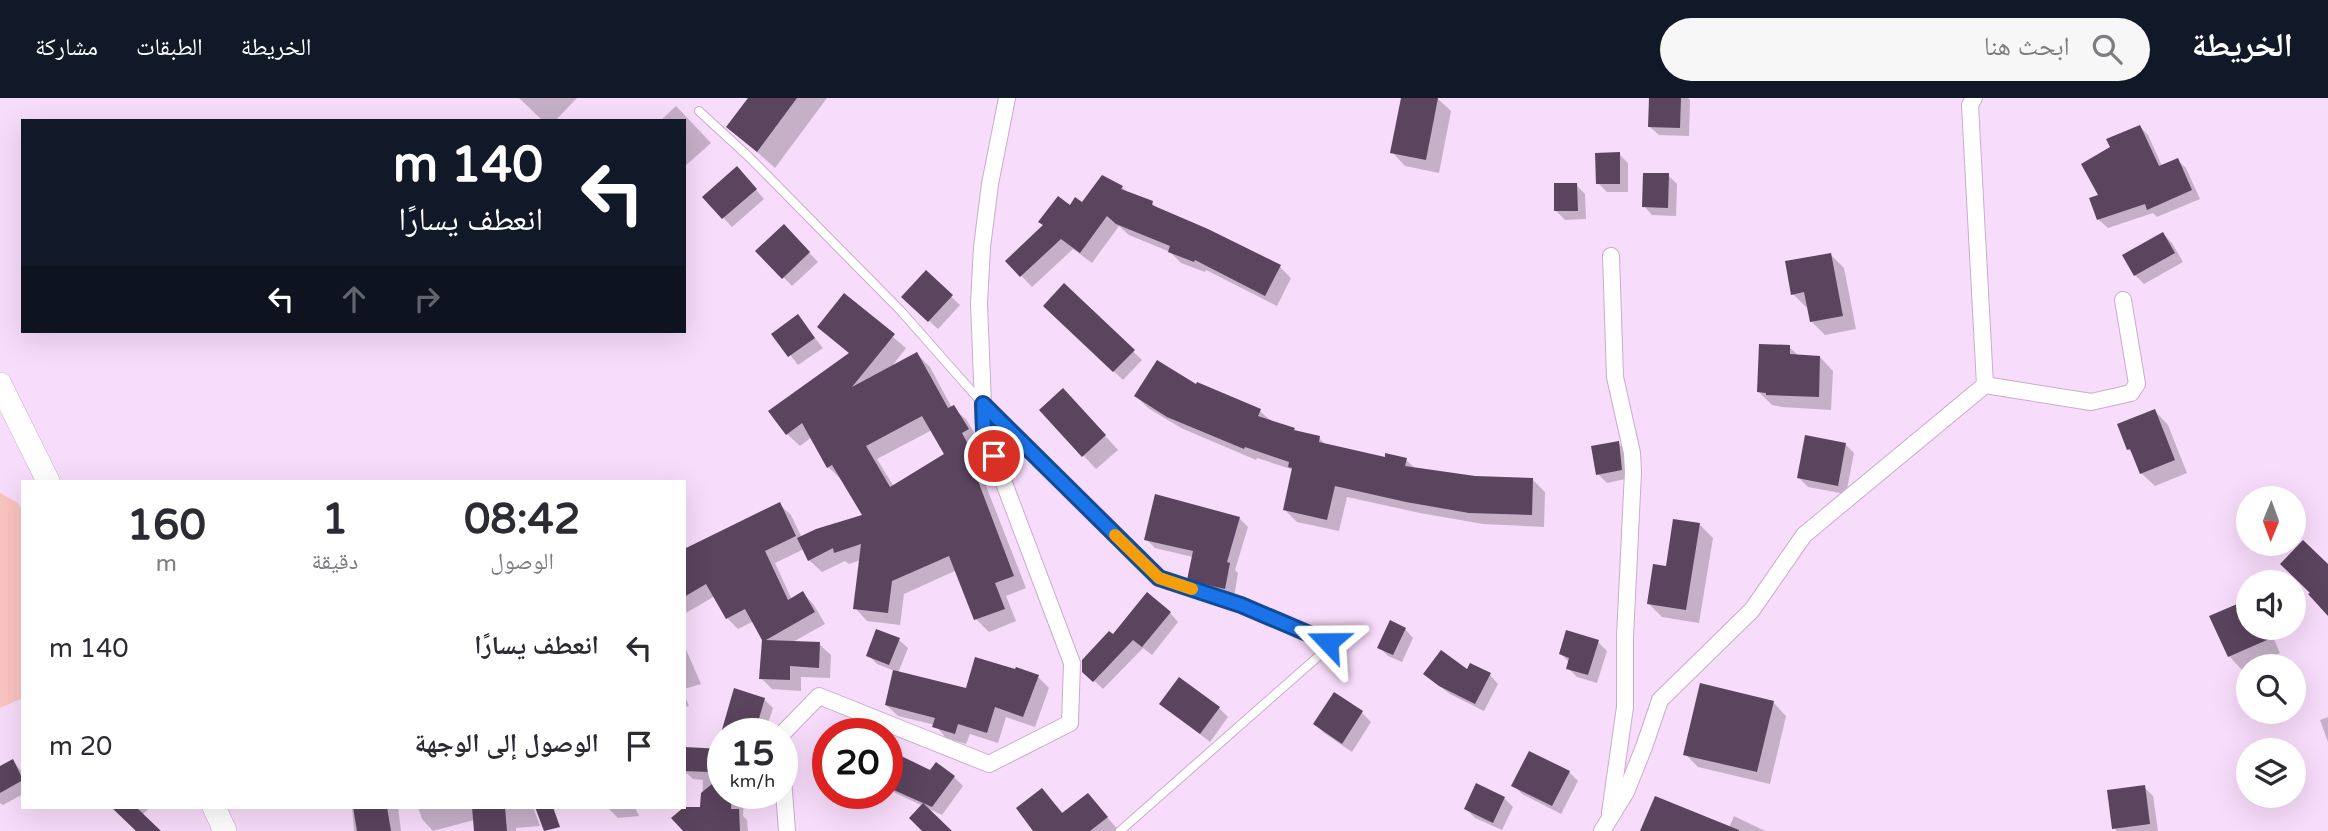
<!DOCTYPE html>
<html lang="ar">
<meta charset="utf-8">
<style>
:root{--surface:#fff;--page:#f7f7f7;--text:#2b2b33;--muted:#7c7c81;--accent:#111827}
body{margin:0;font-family:"Varela Round","Noto Naskh Arabic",sans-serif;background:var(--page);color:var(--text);direction:rtl;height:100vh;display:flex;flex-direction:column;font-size:26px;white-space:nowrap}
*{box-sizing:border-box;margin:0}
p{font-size:23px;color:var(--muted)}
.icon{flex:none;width:38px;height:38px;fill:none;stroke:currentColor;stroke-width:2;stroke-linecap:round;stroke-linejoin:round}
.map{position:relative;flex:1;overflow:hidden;direction:ltr}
.drawer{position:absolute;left:21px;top:382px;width:665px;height:329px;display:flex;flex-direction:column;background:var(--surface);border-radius:0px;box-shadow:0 7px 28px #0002;direction:rtl}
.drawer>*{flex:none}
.guide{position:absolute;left:21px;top:21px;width:665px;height:214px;border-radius:0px;box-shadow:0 7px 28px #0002;direction:rtl;background:#111827;color:#fff;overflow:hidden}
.needle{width:46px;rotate:181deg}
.fabs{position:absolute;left:2236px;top:388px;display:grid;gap:14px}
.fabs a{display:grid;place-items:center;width:70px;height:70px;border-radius:50%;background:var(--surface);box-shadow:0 7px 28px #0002;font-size:35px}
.speed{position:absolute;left:707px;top:620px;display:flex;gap:14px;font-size:35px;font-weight:700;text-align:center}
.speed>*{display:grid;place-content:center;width:91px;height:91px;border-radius:50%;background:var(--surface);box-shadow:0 7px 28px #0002;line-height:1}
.speed small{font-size:18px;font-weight:400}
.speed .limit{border:10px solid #d22;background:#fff;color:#111}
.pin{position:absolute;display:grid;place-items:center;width:60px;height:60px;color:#fff;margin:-30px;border:4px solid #fff;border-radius:50%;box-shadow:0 2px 7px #0007}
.me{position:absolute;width:77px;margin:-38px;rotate:293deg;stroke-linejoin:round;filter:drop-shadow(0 0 5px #0008)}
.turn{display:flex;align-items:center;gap:24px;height:147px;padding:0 28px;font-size:32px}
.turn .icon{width:91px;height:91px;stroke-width:2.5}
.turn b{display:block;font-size:49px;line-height:60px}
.lanes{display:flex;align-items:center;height:66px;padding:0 28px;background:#0003;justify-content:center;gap:35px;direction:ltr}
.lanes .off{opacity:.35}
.eta{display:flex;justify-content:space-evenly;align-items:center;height:119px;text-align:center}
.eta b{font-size:42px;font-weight:700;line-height:49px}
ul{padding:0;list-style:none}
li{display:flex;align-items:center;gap:21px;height:98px;padding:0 28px}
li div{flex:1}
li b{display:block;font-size:26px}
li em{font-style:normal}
header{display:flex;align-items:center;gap:42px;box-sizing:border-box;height:98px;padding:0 35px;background:var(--accent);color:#fff}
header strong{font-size:33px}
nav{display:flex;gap:38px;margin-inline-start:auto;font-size:24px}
.search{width:490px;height:63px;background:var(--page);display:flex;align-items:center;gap:18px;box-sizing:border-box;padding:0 24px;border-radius:38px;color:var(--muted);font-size:26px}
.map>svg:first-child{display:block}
.green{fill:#fac4c0}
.shadow{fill:#0003;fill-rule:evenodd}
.building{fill:#5b445e;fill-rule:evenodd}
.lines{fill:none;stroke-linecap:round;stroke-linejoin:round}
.lane-casing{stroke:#c8adcb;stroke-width:10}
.street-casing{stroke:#c8adcb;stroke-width:18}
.secondary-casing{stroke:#c8adcb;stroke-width:24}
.lane{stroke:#fff;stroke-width:8}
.street{stroke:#fff;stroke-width:16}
.secondary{stroke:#fff;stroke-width:23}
.route-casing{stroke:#114b97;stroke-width:18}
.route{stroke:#1a73e8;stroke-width:12}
.slow{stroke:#f59e0b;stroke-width:12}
</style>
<header>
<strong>الخريطة</strong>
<div class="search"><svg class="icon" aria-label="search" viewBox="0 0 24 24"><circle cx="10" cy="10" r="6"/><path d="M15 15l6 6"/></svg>ابحث هنا</div>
<nav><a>الخريطة</a><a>الطبقات</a><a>مشاركة</a></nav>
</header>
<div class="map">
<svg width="2328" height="733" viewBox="0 0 2328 733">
<rect width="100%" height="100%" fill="#f8dcfb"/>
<!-- green -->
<path class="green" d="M0,395l18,10 5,9v186l-23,10z"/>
<!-- shadow -->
<g class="shadow">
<path d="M519,0h58l-22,23h-12z"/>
<path d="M750,0h77l-52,70 -46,-41z"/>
<path d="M1403,0h34l14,13 -12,62 -34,-7 -13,-14z"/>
<path d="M1650,0h38l2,2 -1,36 -30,-1 -9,-8z"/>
<path d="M676,8l35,37 -27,24v-46h-24z"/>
<path d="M2140,29l8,8 14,31 15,-6 9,8 14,31 -43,18 -4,-4 -45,15 -9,-8 -8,-21 10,-3 11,-48z"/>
<path d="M1619,56l9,9v29h-21l-9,-9z"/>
<path d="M1668,77l9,9 -1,32 -24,-1 -8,-9z"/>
<path d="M745,79l19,22 -32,28 -28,-30z"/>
<path d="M1576,87l9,9 1,25 -21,1 -9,-9z"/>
<path d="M1122,89l6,6 24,10 7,7 121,57 11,11 -14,28 -71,-36 -1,2 -24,-9 -11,-11 -41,-17 -10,-9 -27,37 -19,-14 -41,38 -25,-26 63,-53 12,-3z"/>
<path d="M784,128l34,36 -26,24 -34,-35z"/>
<path d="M2163,136l9,9 11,19 -39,22 -9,-9z"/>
<path d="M1831,157l13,13 12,61 -31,6 -14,-14 -2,-14h-3l-13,-13z"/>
<path d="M926,175l34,32 -22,24 -26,-24z"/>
<path d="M1064,188l78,74 -19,20 -78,-74z"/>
<path d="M844,198l62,52 -16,21 27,-15 13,13 22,41 14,11 14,23 -7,4 20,36 -7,4 40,102 -20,8 10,25 -27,11 -13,-13 -19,-49 -53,24 -4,31 -33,-4 -12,-13 6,-48 -12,4 -4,-3 -23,11 -13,-12 -5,-11 -29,14 17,37 11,-7 11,12 11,19 -34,19 28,1 12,11 -1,23 -29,-1v14l-29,-2 -11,-11 3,-39 -10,-18 -16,8 -11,-11 -12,-22 -31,18v-50l95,-60 12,11 11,23 62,-22 -23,-37 -13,-12 -16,-30 -12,9 -13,-12 63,-80 -31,-27zM932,332l15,25 -53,32 -17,-28z"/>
<path d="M798,219l25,31 -25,17 -24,-31z"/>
<path d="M1789,249l10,9 21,1 13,14 -2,39 -49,-3 -10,-2 -14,-14z"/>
<path d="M1197,289l63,24 12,11 24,10 23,6 8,8 59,13 20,1 10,9 59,8 58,3 12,12 -1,35 -61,-3 -63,-11 -73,-16 -8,34 -42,-9 -12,-12 9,-40 -37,-12 -1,2 -75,-32 -33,-20 -12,-12z"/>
<path d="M1076,306l42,46 -22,19 -55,-59z"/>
<path d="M2155,313l13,14 19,48 -32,13 -14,-13 -6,-17 -7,-7z"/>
<path d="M1618,345l9,9 3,26 -23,5 -9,-9z"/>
<path d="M1845,346l9,9 -8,41 -38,-7 -9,-9z"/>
<path d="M1239,420l9,9 -13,43 3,3 -4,24 -36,-9 -9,-9 4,-22 -38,-9 -9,-9z"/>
<path d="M1699,426l14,14 -14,85 -37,-6 -13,-13 18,-36z"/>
<path d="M1170,515l8,9 -26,33 -9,-7 -40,41 -19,-18 29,-34z"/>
<path d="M2249,530h20l11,25 -38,17 -13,-14z"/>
<path d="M1405,531l8,9 -11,24 -14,-6 -9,-9z"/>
<path d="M899,542l9,8 -10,25 69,17 71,-13 11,11 -14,39 -29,-10 -8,26 -28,-9 -4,10 -20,-6 -11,-13 -37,-9 -12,-11 9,-34 -18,-7 -9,-9z"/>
<path d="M1598,544l9,9 -10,32 -20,-6 -9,-9 2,-5 -9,-9z"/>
<path d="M684,547l17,39 -17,5z"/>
<path d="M1468,574l22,3 8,9 -14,27 -34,-17 -16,-12z"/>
<path d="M684,595l5,13 -5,1z"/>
<path d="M1334,597l28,18 9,9 -19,30 -28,-19 -9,-9z"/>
<path d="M764,601l9,9 -7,21 -6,-2 -1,6h-36l3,-13z"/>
<path d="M1773,604l13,14 -16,68 -72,-17 -13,-13z"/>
<path d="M1161,606l58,4 9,9 -18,25z"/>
<path d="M2328,619v25l-8,-22z"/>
<path d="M723,638v57h21l-1,23 4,4 1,11h-47l2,-51 -10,-1 -9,-8 36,-21z"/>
<path d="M887,653l44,21 23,5 9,9 -21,29 -15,-7 23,23h-26l-1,-25 -36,-17z"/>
<path d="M13,663l10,12v21l-20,11 -3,-2v-35z"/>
<path d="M1569,674l9,9 -17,33 -39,-20 -8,-9z"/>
<path d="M2144,689l9,9 5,35h-41l-3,-3z"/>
<path d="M1042,692l22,24 24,-19 31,36h-83z"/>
<path d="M1504,700l9,9 -11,23 -27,-12 -9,-9z"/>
<path d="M113,709h37l-8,8 17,16h-21z"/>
<path d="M352,709h46l3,24h-47z"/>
<path d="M418,709h115l7,19 -24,2v3h-41l-1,-11 -41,11 -11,-12z"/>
<path d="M607,709h28l4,9 -21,2z"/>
<path d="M1734,718l31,15h-123l87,-3z"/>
</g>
<!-- building -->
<g class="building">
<path d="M748,0h49l-40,54 -31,-25z"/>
<path d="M1401,0h37l-12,62 -36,-7z"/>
<path d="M1649,0h32l-1,30 -32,-1z"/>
<path d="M2140,27l19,41 19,-8 14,32 -45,20 -2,-6 -48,16 -8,-22 9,-3 -17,-31 29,-17 -4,-8z"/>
<path d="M1620,54v32h-24l-1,-31z"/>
<path d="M737,68l20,23 -35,30 -20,-22z"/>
<path d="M1643,75h26l-1,35 -26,-1z"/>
<path d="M1102,77l21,11 -2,3 32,12 -1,4 56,24 73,36 -16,31 -70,-36 -1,2 -26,-10 2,-6 -54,-22 -9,-8 -27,37 -19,-14 -41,38 -15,-16 38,-36 -5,-3 20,-26 12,9 5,-8 7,5z"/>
<path d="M1554,85h23l1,28h-24z"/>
<path d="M784,126l26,28 -28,27 -27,-28z"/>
<path d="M2163,134l12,21 -41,23 -12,-21z"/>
<path d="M1831,155l12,63 -33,6 -6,-30 -13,3 -6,-34z"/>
<path d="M926,172l27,25 -25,27 -27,-25z"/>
<path d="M1064,185l71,67 -22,22 -70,-66z"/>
<path d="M844,195l51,41 -43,53 65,-35 31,56 6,-3 15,24 -7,4 19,36 -6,4 39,103 -19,7 10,26 -31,11 -25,-64 -57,25 -4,32 -35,-4 8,-65 -27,9 -1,-5 -25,13 -11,-23 19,-9 46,-14 -30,-50 -5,3 -25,-45 -16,12 -18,-24 81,-58 -32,-26zM922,318l22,38 -54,33 -24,-41z"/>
<path d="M798,216l17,24 -27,19 -17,-23z"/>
<path d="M1759,246l31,1v9l30,2 -1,41 -53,-2v-2l-9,-1z"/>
<path d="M1157,262l39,24 1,-2 64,27 -3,7 37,12 -1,2 26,6 -1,6 66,15v-4l22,5 -2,8 70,10 58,2 -1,37 -63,-2 -63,-11 -71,-16 -8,34 -44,-10 9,-42 -4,-1 1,-5 -44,-15 -1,2 -77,-32 -33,-21z"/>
<path d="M1063,290l43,47 -24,22 -43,-47z"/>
<path d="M2155,311l20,51 -35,14 -10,-25 -3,1 -10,-26z"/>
<path d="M1805,337l41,8 -8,43 -41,-8z"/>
<path d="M1619,343l3,29 -26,5 -5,-29z"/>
<path d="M1155,396l85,23 -13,45 3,1 -5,26 -38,-9 6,-29 -49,-11z"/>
<path d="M780,404l16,34 -31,15 23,49 15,-9 12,21 -49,28 54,2 -1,26 -29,-2v14l-31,-1 3,-39 -17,-31 -19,10 -20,-35 -22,13v-48z"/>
<path d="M1673,421l27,4 -14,87 -39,-6 6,-40 13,2z"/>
<path d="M2303,442l25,24v52l-20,-22 2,-1 -30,-29z"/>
<path d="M1147,494l24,20 -29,35 -9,-7 -40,42 -11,-10v-12l27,-29 4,3z"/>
<path d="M2249,501v29h45l-66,29 -19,-41z"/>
<path d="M1390,522l16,8 -13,27 -16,-7z"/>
<path d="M876,531l24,9 -11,27 -23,-9z"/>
<path d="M1566,532l33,10 -11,35 -22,-6 3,-11 -10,-4z"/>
<path d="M1441,552l26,19 3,-6 21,10 -16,31 -36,-18 -16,-12z"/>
<path d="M975,559l40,12 1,-2 23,8 -16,42 -28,-10 -8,26 -29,-9 -3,10 -23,-7 3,-9 -50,-13 8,-35 73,18z"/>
<path d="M1179,579l41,30 -20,27 -41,-30z"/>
<path d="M1700,585l74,18 -17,71 -74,-17z"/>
<path d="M734,590l31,10 -7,24 -7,-2 -2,13h-28z"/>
<path d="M1334,594l29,19 -21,33 -29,-20z"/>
<path d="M684,649l39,2v17l-14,6 -25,-1z"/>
<path d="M1529,653l41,20 -18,35 -41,-20z"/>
<path d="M893,654l37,18 6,-8 19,14 -23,31 -45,-20v-23z"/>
<path d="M13,661l10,21 -23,13v-27z"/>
<path d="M723,677v18h9l-1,16h8l1,22h-57l-12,-13 13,-11h16l1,-14z"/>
<path d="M1476,685l29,14 -12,26 -29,-14z"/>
<path d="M2145,687l5,39 -38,5 -5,-39z"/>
<path d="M1042,690l20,25 26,-20 20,24 -18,14h-57l-17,-23z"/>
<path d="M1655,698l84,34v1h-99z"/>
<path d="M923,705l29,28h-30l-13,-13z"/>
<path d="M111,709h25l25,24h-25z"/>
<path d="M353,709h34l4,24h-34z"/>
<path d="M472,709h33l2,24h-33z"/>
<path d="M535,709h18l7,20 -16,4z"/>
</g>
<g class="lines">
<defs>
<path id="lane" d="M699,13l50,46 151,153 83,94 176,173 82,28 87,37 -7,12 -201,177"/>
<g id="street">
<path d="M1974,0l-4,7 15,280 106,17 40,-9 6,-9 -14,-84"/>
<path d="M782,636l37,-38 170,68 81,-41 2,-60 -88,-233 -5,-127 3,-56 8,-63 17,-86"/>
<path d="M782,668l5,65"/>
<path d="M1610,715l15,-106v-70l8,-165 -1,-19 -17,-76 -4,-121"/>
<path d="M1602,733l24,-39 18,-45 16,-47 92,-90 52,-75 181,-150"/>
</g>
<g id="secondary">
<path d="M0,286l48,97"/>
<path d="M214,709l11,24"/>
</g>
</defs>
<!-- lane casing -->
<use href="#lane" class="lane-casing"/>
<!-- street casing -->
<use href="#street" class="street-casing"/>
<!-- secondary casing -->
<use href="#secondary" class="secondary-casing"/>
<!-- lane -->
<use href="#lane" class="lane"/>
<!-- street -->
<use href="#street" class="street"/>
<!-- secondary -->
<use href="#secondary" class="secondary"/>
</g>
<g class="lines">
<defs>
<path id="route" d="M994,358l-10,-26 -1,-26 176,174 82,27 87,37"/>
</defs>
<!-- route casing -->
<use href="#route" class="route-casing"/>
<!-- route -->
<use href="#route" class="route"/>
<!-- slow -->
<path class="slow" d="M1115,437l44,43 33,11"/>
</g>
</svg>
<div class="fabs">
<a><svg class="needle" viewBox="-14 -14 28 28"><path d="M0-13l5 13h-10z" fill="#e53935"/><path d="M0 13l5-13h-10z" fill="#7c7c81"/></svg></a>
<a><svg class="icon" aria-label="sound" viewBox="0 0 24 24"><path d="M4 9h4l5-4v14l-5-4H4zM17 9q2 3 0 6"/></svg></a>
<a><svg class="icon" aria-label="search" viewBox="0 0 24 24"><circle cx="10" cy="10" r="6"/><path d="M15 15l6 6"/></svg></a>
<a><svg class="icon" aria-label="layers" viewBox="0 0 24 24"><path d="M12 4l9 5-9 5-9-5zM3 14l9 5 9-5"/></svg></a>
</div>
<div class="speed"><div>15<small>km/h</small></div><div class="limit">20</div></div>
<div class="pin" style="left:994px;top:358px;background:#d93025"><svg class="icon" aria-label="arrive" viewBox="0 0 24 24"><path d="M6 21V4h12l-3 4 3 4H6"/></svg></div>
<svg class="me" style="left:1328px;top:544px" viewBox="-20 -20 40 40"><path d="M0-17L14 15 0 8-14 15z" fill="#1a73e8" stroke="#fff" stroke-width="4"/></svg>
<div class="guide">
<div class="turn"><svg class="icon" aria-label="left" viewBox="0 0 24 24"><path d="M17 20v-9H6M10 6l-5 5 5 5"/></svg><div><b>140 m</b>انعطف يسارًا</div></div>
<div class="lanes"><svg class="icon" aria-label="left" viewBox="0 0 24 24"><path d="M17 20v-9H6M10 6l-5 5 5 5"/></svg><svg class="icon off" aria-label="ahead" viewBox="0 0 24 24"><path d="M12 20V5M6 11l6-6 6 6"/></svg><svg class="icon off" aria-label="right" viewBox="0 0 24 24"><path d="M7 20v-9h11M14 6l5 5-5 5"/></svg></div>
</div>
<section class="drawer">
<div class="eta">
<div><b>08:42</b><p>الوصول</p></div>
<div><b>1</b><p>دقيقة</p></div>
<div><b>160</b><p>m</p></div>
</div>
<ul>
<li><svg class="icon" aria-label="left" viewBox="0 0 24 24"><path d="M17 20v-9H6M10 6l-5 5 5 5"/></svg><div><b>انعطف يسارًا</b></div><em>140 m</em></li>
<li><svg class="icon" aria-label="arrive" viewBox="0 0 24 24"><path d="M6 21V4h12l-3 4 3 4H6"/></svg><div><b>الوصول إلى الوجهة</b></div><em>20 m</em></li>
</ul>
</section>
</div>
